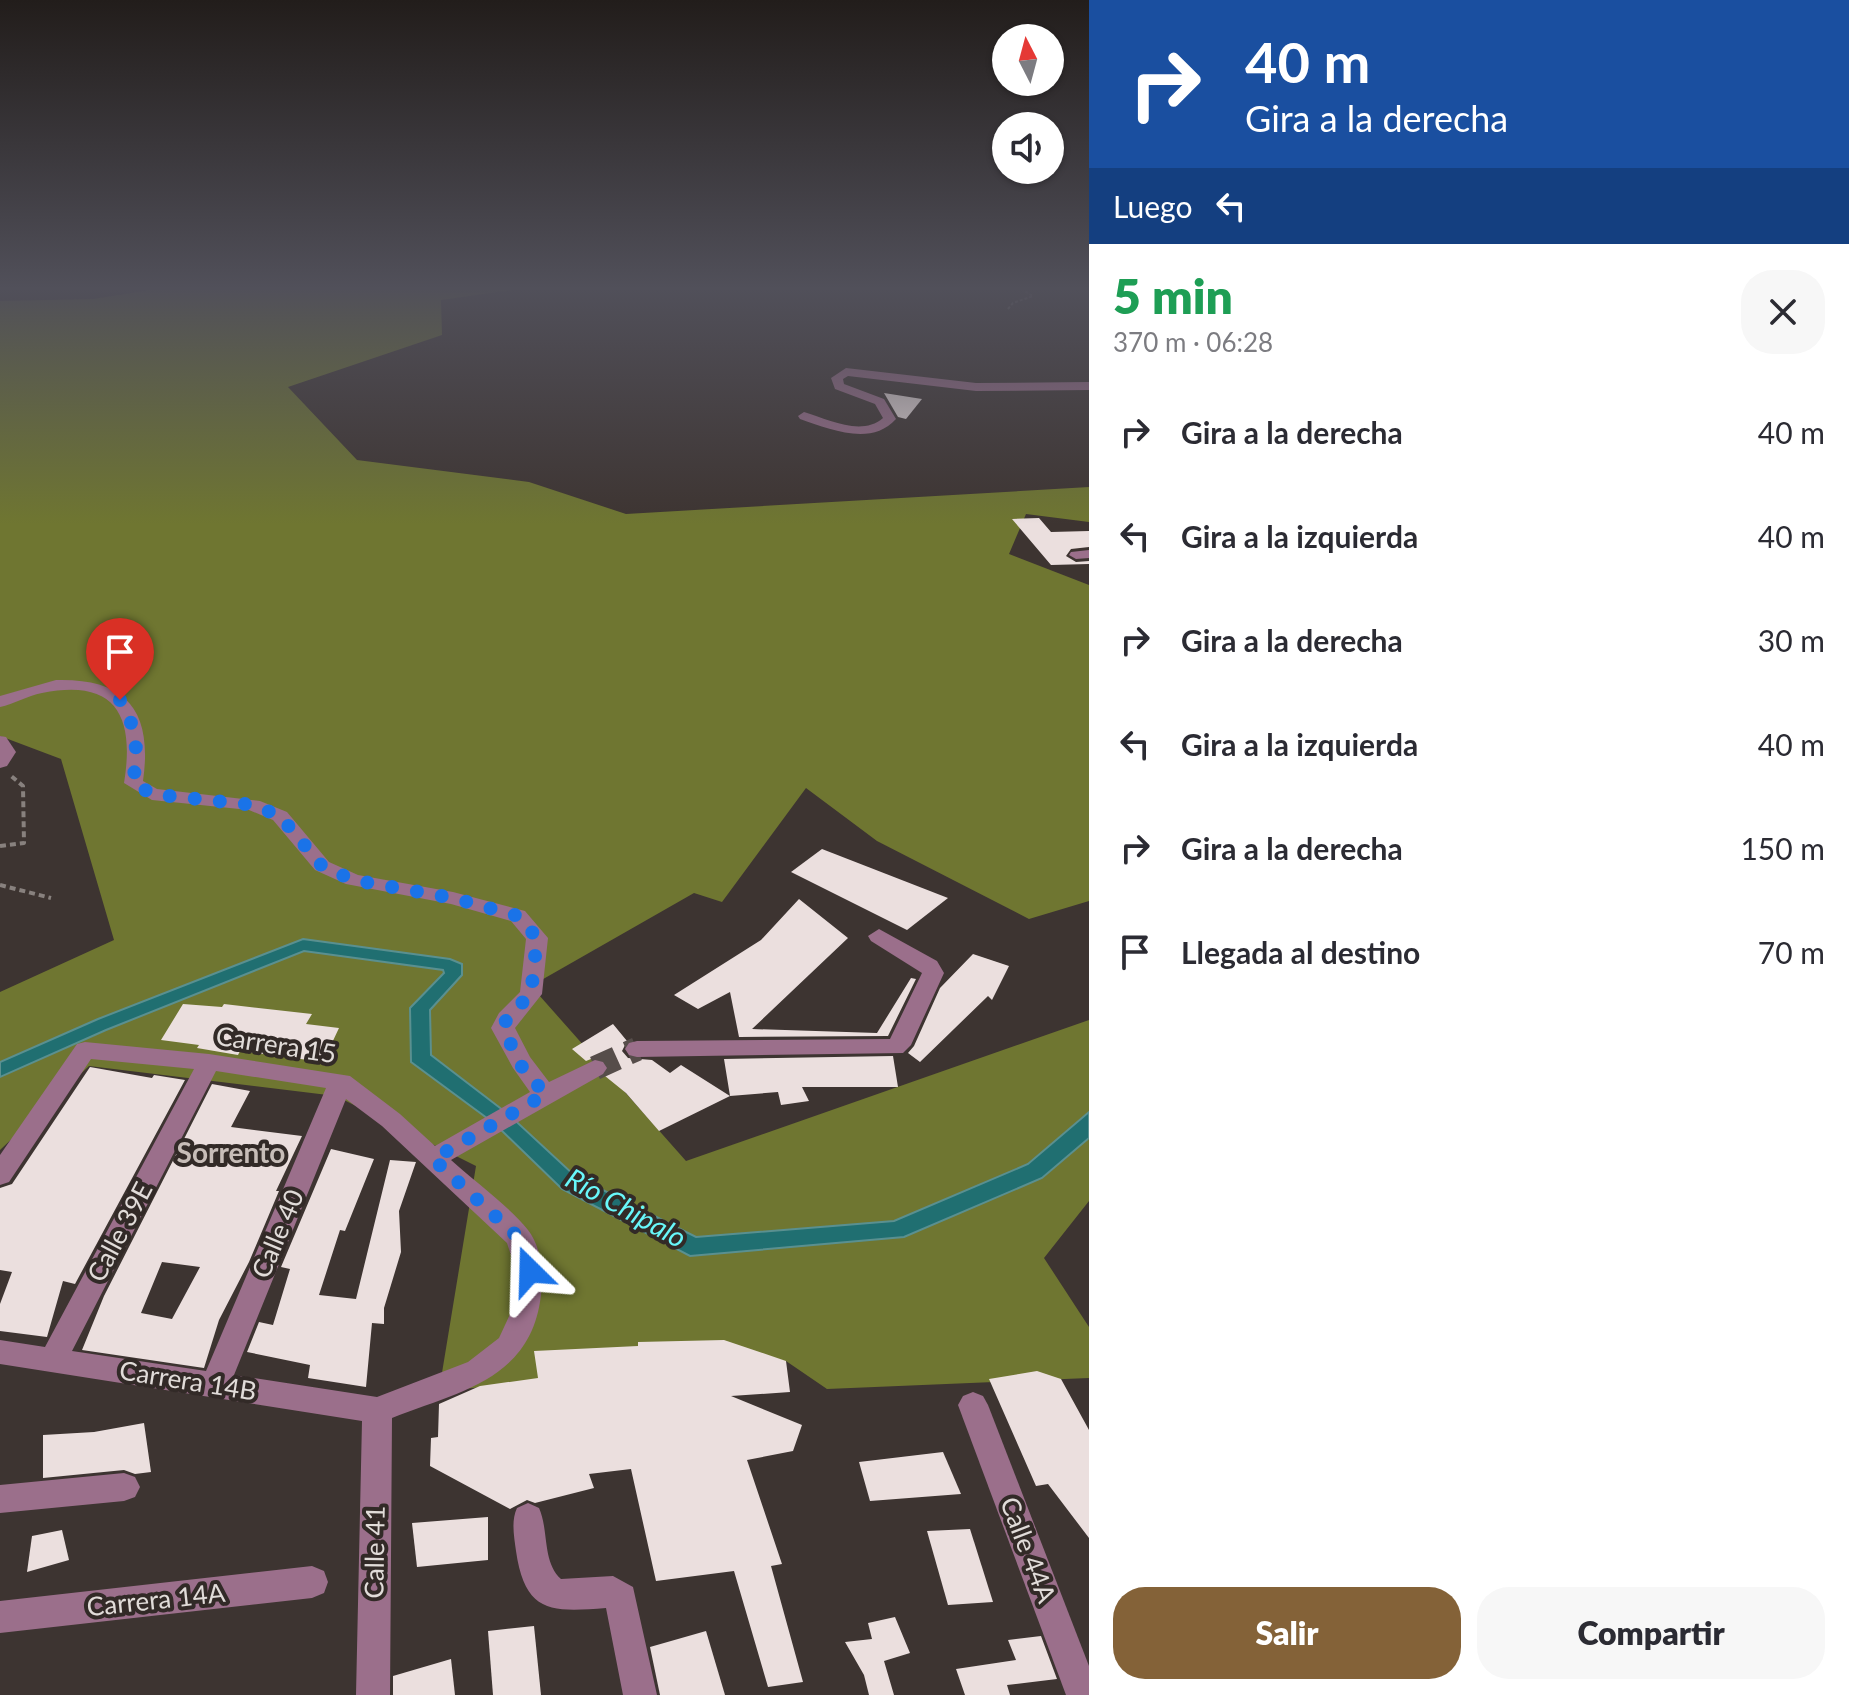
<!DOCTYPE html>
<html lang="es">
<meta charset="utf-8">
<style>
:root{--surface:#fff;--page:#f7f7f7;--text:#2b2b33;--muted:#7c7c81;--accent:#846238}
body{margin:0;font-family:Lato,sans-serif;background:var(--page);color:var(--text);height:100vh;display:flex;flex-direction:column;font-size:30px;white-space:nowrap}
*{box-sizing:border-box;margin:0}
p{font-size:26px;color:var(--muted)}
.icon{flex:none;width:44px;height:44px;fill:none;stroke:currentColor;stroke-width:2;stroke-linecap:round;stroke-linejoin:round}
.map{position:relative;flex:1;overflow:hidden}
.panel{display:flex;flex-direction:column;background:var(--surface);width:760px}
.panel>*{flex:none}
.top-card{background:#1a4fa0;color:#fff;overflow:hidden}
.needle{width:52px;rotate:354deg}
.fabs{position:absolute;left:992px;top:24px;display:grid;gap:16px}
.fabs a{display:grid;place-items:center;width:72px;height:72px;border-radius:50%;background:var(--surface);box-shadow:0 2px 6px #0004;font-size:40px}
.pin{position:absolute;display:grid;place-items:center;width:68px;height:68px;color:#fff;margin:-82px -34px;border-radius:50% 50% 50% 0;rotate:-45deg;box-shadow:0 0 8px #0007}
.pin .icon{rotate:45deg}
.me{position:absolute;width:88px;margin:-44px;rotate:338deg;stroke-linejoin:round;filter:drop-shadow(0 0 6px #0008)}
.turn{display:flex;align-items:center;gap:28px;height:168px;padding:0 24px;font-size:36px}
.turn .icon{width:104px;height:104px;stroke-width:2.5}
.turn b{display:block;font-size:56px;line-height:68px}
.then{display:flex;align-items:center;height:76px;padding:0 24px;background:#0003;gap:16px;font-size:30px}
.round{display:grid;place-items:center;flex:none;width:84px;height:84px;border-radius:32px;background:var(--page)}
.summary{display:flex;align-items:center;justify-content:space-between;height:136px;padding:0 24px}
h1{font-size:48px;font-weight:800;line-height:60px;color:#1e9e55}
.button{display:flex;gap:16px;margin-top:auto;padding:16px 24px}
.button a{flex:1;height:92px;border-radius:32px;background:var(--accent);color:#fff;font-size:32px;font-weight:800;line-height:92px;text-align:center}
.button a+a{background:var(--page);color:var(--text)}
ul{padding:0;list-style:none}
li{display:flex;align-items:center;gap:24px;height:104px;padding:0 24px}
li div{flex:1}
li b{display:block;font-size:30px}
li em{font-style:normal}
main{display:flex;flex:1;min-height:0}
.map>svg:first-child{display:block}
.forest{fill:#6f7631}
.water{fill:#206f71;stroke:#5a9090;stroke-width:2}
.building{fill:#ebdfde;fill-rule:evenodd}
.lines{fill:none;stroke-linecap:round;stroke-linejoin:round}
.minor-tunnel{stroke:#564d4a;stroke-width:24;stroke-dasharray:24 12;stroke-linecap:butt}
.path-far1{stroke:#88817e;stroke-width:2;stroke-dasharray:3 2;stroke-linecap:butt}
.path{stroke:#88817e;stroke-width:4;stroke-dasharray:6 4;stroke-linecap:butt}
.minor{fill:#9b6f8b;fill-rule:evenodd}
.route{stroke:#1a73e8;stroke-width:14;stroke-dasharray:0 25.2}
.labels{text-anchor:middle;stroke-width:8;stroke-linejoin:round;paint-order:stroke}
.near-street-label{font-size:26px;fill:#e1dcd9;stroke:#322a27}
.near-neighbourhood-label{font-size:28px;font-weight:bold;fill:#c7bdb8;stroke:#322a27}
.near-water-label{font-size:28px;font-style:italic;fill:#68f7fa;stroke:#322a27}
</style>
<main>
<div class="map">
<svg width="1089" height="1695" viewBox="0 0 1089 1695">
<rect width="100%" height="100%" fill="#3d3431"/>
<!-- forest -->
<path class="forest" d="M175,286h365l-99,14 1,35 -154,52 69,73 172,22 97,32 463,-27v35l-63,-8 -17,40 80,31v316l-60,18 -152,-78 -71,-53 -84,114 -28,-9 -163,93 155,175 403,-141v181l-45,57 45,69v51l-262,11 -41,-28 -347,30 37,-225 -140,-70 -247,-30 -89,84v-158l114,-52 -53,-181 -61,-23v-435l93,-2z"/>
<!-- water -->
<path class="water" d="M303,939l147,20 12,5v11l-32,35 1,45 77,59 67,62 121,61 198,-16 134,-57 61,-52v26l-47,40 -138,59 -214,19 -128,-67 -67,-65 -84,-62 -1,-54 34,-35 -1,-3 -139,-19 -198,79 -106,47v-15l98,-43z"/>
<!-- building -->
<g class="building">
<path d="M884,393l38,6 -16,20 -8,-2z"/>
<path d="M1039,518l12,14 38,-1v16l-18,2 -5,7 10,6 13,-1v3l-38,1 -39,-46z"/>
<path d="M822,849l126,49 -41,32 -116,-58z"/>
<path d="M799,899l49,39 -96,91 125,4 34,-55 5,1 -28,57 -149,1 -9,-45 -32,17 -24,-14 87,-55z"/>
<path d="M973,954l36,12 -17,34 -4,-4 -68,66 -12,-9 6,-7 26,-58z"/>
<path d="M183,1004l39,3 2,-3 88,10 -6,10 33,4 -16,34 -83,-11 -2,4 -6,-1 -35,-6 2,-3 -38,-5z"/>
<path d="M613,1024l14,17 -5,10 6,7 24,2 18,13 11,-8 49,31 -71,35 -33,-38 -21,-17 5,-6 -4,-10 -10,-3 -10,4 -14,-12z"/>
<path d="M893,1056l5,31h-96l7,14 -28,4 -3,-13 -48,4 -6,-37z"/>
<path d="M90,1067l62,11 2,-3 31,5 -110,204 -12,-3 -16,56 -47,-6v-27l12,-32 -12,-2v-82l12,-4z"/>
<path d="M212,1084l38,7 -19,36 71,9 -26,55h3l-30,71 -30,58 -15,48 -122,-18 22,-54zM162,1262l38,5 -28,52 -31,-6z"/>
<path d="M331,1149l43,10 -29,72 -5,-1 -21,65 37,4 34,-139 26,2 -17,49 2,41 -17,56v16l-12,-1 -6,64 -58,-9 2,-13 -63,-13 12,-30 14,3 17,-56 -9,-2z"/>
<path d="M724,1340l62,21 4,31 -59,4 71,29 -9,26 -46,9 35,104 -11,2 32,116 -35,5 -34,-116 -78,10 -25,-112 -42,5 5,14 -59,15 -8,-3 -17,9 -80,-43 1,-28 7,-1 1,-33 41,-18 58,-8 -4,-27 104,-5v-4z"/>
<path d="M1037,1371l24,8 28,51v108l-41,-54 -12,2 -47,-107z"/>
<path d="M144,1423l7,49 -16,2 -11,-4 -81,8v-43l51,-3z"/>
<path d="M943,1452l18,42 -91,7 -11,-39z"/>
<path d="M488,1517v43l-71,7 -5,-44z"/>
<path d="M970,1529l23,73 -45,3 -21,-74z"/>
<path d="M62,1530l7,30 -42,12 5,-36z"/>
<path d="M895,1617l15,36 -26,8 10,34h-25l-5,-20 -19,-33 27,-3 -4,-16z"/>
<path d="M534,1626l7,69h-48l-5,-64z"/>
<path d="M706,1631l19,64h-65l-10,-48z"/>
<path d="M1041,1636l16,43 -50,6 3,10h-45l-9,-26 60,-9 -8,-20z"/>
<path d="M451,1659l4,36h-62v-19z"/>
</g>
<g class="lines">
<!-- minor-tunnel -->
<path class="minor-tunnel" d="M595,1068l42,-19"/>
<!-- path-far1 -->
<path class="path-far1" d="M1008,309l5,-6 20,-7 -7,-4 3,-6"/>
<!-- path -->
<g class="path">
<path d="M0,846l24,-3 -1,-57 -13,-11"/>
<path d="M0,885l51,13"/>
</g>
<!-- minor -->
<g class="minor">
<path d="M846,368l130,15 113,-1v8l-113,1 -128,-15 -5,3 1,5 40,15 12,20c-25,28 -66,10 -96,0l-2,-3 6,-4c24,7 57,25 79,6l-8,-14 -40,-15 -4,-11z"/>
<path d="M1089,550v8l-13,1 -7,-4 2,-3z"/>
<path d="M56,680c71,-2 97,31 87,101l14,8 103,12 27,11 42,50 29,13 95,17 72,19 23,27 -6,56 -27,34 15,29 19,25 46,-22 8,2 4,6 -4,6 -152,86c24,22 58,46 77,70 14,18 15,44 13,65 -10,85 -81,96 -149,123l-2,277h-34l6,-274 -362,-57v-24l45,7 149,-278 -103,-10 -82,123 -9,3v-30l77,-111 8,-2 124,12 141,22 50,38 35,32 95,-54 -17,-24 -22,-40 8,-15 21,-21 6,-53 -15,-18 -60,-17 -105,-20 -31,-14 -42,-50 -24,-10 -97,-10 -28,-17c11,-67 -8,-105 -82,-90 -15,3 -28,11 -42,14v-11zM216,1071l110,17 -120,283 -134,-20zM346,1099l36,27 125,117 9,28 -5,41 -12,26 -31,24 -91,35 -143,-22z"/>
<path d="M0,736l6,1 10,15 -9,14 -7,2z"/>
<path d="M879,929l58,32 7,12 -33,72 -8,8 -266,4 -8,-2 -4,-6 4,-6 8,-2 253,-2 32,-66 -51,-32 -3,-5z"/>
<path d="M973,1392l10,4 5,9 101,261v29h-23l-108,-290 5,-9z"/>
<path d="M124,1473l11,4 5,10 -5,10 -11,4 -124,12v-28z"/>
<path d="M528,1503l11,5c10,22 3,54 22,71l52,-3 20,11 24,108h-34l-17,-87c-54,4 -81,6 -90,-57 -2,-15 -5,-30 1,-43z"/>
<path d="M312,1566l12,5 4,11 -4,11 -12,5 -312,35v-32z"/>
</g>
</g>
<!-- sky -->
<linearGradient id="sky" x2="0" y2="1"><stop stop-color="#221d1b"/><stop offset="0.55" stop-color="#51505a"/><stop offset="1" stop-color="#51505a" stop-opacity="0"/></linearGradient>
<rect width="1089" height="524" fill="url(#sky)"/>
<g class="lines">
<!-- route -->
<path class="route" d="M120,700c18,31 18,47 13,83l19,11 101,11 27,11 42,50 31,14 100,18 65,18 19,22 -6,56 -24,24 -4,10 21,43 22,23 -113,65 86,79 11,33"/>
</g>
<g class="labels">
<!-- near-street labels -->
<g class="near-street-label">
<text transform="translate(276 1045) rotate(9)" y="9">Carrera 15</text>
<text transform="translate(120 1232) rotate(-62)" y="9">Calle 39E</text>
<text transform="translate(278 1234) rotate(-67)" y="9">Calle 40</text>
<text transform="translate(188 1381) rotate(9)" y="9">Carrera 14B</text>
<text transform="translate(1028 1550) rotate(69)" y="9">Calle 44A</text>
<text transform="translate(375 1552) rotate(-89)" y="9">Calle 41</text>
<text transform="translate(156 1600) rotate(-6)" y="9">Carrera 14A</text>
</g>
<!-- near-neighbourhood labels -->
<g class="near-neighbourhood-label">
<text x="231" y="1163">Sorrento</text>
</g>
<!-- near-water labels -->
<g class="near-water-label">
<text transform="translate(626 1208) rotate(29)" y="10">Río Chipalo</text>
</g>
</g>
</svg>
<div class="fabs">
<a><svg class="needle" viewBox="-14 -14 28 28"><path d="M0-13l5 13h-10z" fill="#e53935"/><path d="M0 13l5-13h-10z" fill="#7c7c81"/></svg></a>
<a><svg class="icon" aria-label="sound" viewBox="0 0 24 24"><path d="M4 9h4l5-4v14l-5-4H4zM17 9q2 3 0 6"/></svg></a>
</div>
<div class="pin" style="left:120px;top:700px;background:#d93025"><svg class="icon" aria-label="arrive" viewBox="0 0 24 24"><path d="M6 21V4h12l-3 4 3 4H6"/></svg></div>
<svg class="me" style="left:530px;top:1271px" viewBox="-20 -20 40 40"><path d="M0-17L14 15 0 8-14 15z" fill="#1a73e8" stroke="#fff" stroke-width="4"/></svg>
</div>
<section class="panel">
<div class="top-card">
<div class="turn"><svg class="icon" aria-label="right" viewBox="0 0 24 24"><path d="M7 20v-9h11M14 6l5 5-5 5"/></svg><div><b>40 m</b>Gira a la derecha</div></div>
<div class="then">Luego<svg class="icon" aria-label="left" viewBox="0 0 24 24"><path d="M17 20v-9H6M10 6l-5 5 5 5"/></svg></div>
</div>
<div class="summary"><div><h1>5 min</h1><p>370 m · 06:28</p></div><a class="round"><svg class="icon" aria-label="close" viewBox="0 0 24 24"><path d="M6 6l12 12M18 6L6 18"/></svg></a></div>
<ul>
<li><svg class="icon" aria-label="right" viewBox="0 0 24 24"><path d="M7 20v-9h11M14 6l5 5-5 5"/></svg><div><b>Gira a la derecha</b></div><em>40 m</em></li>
<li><svg class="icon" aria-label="left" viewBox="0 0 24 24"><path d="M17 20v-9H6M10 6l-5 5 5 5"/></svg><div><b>Gira a la izquierda</b></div><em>40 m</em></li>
<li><svg class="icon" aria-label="right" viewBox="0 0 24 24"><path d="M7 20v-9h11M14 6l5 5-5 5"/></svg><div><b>Gira a la derecha</b></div><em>30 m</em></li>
<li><svg class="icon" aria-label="left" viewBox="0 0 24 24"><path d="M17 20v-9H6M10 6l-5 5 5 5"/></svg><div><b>Gira a la izquierda</b></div><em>40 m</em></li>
<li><svg class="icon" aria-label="right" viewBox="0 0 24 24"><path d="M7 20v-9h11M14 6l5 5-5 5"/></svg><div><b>Gira a la derecha</b></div><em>150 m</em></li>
<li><svg class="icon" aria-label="arrive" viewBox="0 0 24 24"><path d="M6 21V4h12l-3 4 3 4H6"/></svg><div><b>Llegada al destino</b></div><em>70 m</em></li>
</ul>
<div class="button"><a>Salir</a><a>Compartir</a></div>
</section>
</main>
